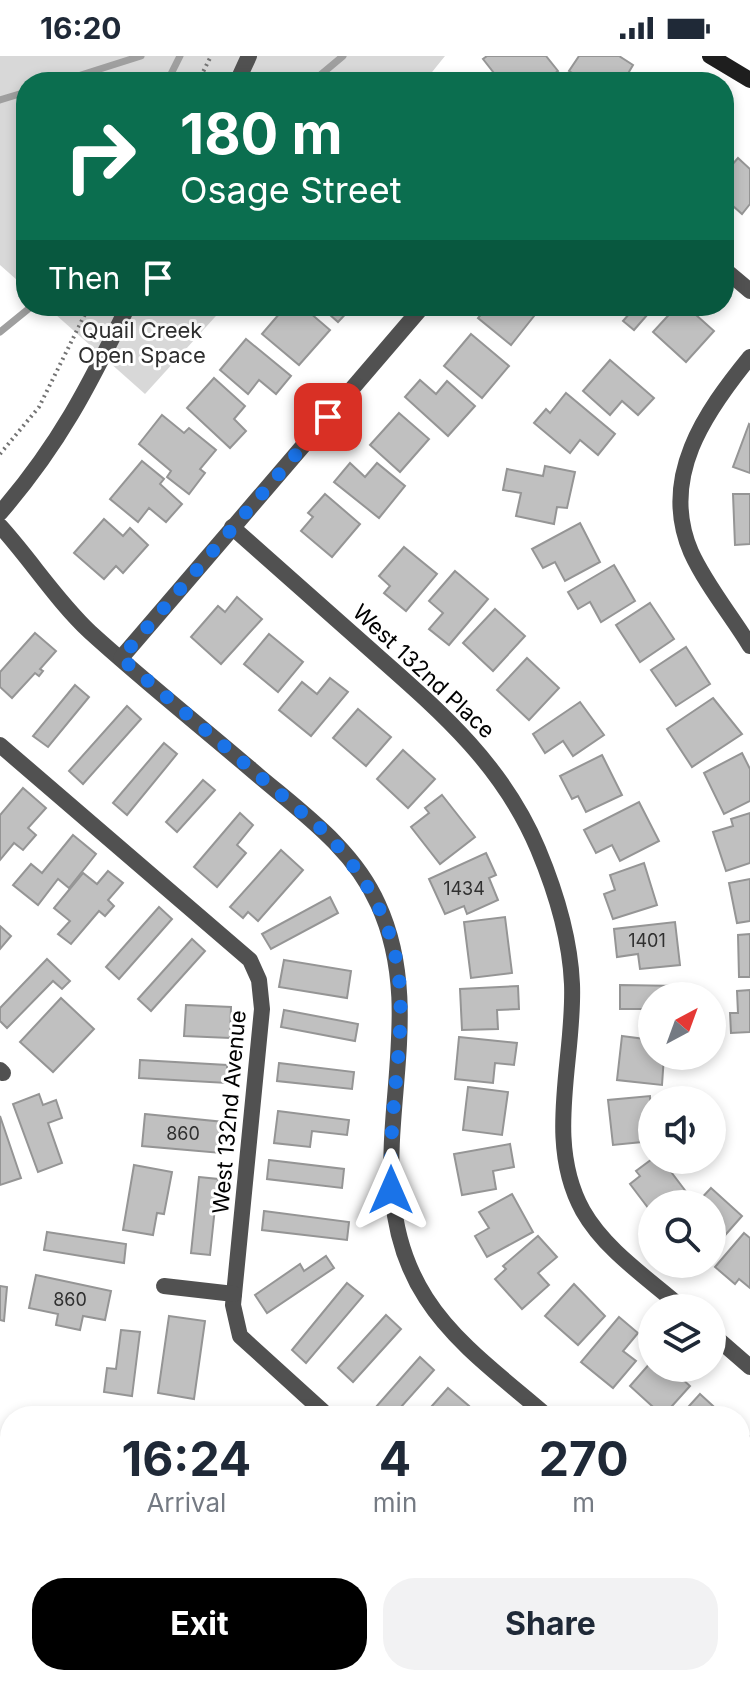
<!DOCTYPE html>
<style>
:root{--surface:#fff;--page:#f2f2f3;--text:#1f2937;--muted:#747a83;--accent:#000}
body{margin:0;font-family:Inter,sans-serif;background:var(--page);color:var(--text);height:100vh;display:flex;flex-direction:column;font-size:30px;white-space:nowrap}
*{box-sizing:border-box;margin:0}
p{font-size:26px;color:var(--muted)}
.icon{flex:none;width:44px;height:44px;fill:none;stroke:currentColor;stroke-width:2;stroke-linecap:round;stroke-linejoin:round}
.map{position:relative;flex:1;overflow:hidden}
.details{position:absolute;left:0px;top:1350px;width:750px;height:280px;display:flex;flex-direction:column;background:var(--surface);border-radius:32px 32px 0 0;box-shadow:0 4px 12px #0003}
.details>*{flex:none}
.top-card{position:absolute;left:16px;top:16px;width:718px;height:244px;border-radius:32px;box-shadow:0 4px 12px #0003;background:#0b6e4f;color:#fff;overflow:hidden}
.needle{width:52px;rotate:41deg}
.tools{position:absolute;left:638px;top:926px;display:grid;gap:16px}
.tools a{display:grid;place-items:center;width:88px;height:88px;border-radius:50%;background:var(--surface);box-shadow:0 4px 12px #0003;font-size:40px}
.pin{position:absolute;display:grid;place-items:center;width:68px;height:68px;color:#fff;margin:-34px;border-radius:16px;box-shadow:0 4px 12px #0006}
.me{position:absolute;width:88px;margin:-44px;rotate:0deg;stroke-linejoin:round;filter:drop-shadow(0 0 6px #0008)}
.turn{display:flex;align-items:center;gap:28px;height:168px;padding:0 32px;font-size:36px}
.turn .icon{width:104px;height:104px;stroke-width:2.5}
.turn b{display:block;font-size:56px;line-height:68px}
.then{display:flex;align-items:center;height:76px;padding:0 32px;background:#0003;gap:16px;font-size:30px}
.eta{display:flex;justify-content:space-evenly;align-items:center;height:136px;text-align:center}
.eta b{font-size:48px;font-weight:700;line-height:56px}
.cta{display:flex;gap:16px;margin-top:auto;padding:16px 32px}
.cta a{flex:1;height:92px;border-radius:32px;background:var(--accent);color:#fff;font-size:32px;font-weight:700;line-height:92px;text-align:center}
.cta a+a{background:var(--page);color:var(--text)}
.status{display:flex;justify-content:space-between;align-items:center;height:56px;padding:0 40px;background:var(--surface);direction:ltr}
.status svg{height:22px;fill:currentColor}
.map>svg:first-child{display:block}
.green{fill:#d8d8d8}
.lines{fill:none;stroke-linecap:round;stroke-linejoin:round}
.stream{stroke:#9f9f9f;stroke-width:7}
.building{fill:#c0c0c0;stroke:#959595;stroke-width:2}
.path{stroke:#737373;stroke-width:4;stroke-dasharray:2 4;stroke-linecap:butt}
.street{stroke:#515151;stroke-width:16}
.secondary{stroke:#1e1e1e;stroke-width:16}
.route{stroke:#1a73e8;stroke-width:14;stroke-dasharray:0 25.2}
.labels{text-anchor:middle;stroke-width:6;stroke-linejoin:round;paint-order:stroke}
.number-label{font-size:18px;fill:#303030}
.park-label{font-size:22px;fill:#2f2f2f;stroke:#fff}
.street-label{font-size:22px;fill:#000;stroke:#fff}
</style>
<div class="status"><b>16:20</b><svg viewBox="0 0 49 12"><path d="M0 12V9h3v3zM5 12V6h3v6zM10 12V3h3v9zM15 12V0h3v12zM26 1h20v11H26zM47 4h2v5h-2z"/></svg></div>
<div class="map">
<svg width="750" height="1630" viewBox="0 0 750 1630">
<rect width="100%" height="100%" fill="#fff"/>
<!-- green -->
<g class="green">
<path d="M0,0h445l-21,26h-398v206l-26,-23z"/>
<path d="M46,250h179l-80,88z"/>
</g>
<g class="lines">
<!-- stream -->
<g class="stream">
<path d="M59,26l82,-26"/>
<path d="M167,26l13,-26"/>
<path d="M312,26l31,-26"/>
<path d="M0,44l26,-8"/>
<path d="M0,276l32,-26"/>
</g>
</g>
<!-- building -->
<g class="building">
<path d="M487,0h59l12,15 -15,11h-42l-18,-23z"/>
<path d="M579,0h40l14,9 -10,17h-35l-19,-11z"/>
<path d="M738,102l12,11v35l-8,10 -18,-16v-24z"/>
<path d="M286,250h16l28,24 -31,35 -37,-31z"/>
<path d="M320,250h33l-15,16z"/>
<path d="M488,250h44l6,5 -27,34 -33,-27z"/>
<path d="M622,250h33l-21,24 -11,-9 7,-8z"/>
<path d="M677,250h9l28,25 -28,31 -33,-30z"/>
<path d="M471,278l38,32 -27,32 -38,-32z"/>
<path d="M246,283l45,37 -15,18 -17,-14 -11,14 -28,-24z"/>
<path d="M610,304l44,38 -16,17 -16,-14 -12,14 -27,-24z"/>
<path d="M214,322l31,28 -11,13 12,12 -16,17 -43,-40z"/>
<path d="M420,324l16,14 11,-13 28,25 -27,30 -43,-39z"/>
<path d="M566,337l49,41 -17,21 -18,-15 -10,13 -36,-30 12,-14 4,4z"/>
<path d="M399,357l30,26 -29,33 -30,-27z"/>
<path d="M162,359l22,18 5,-5 27,22 -16,19 5,4 -16,21 -22,-17 4,-6 -32,-27z"/>
<path d="M749,368l1,1v48l-17,-6z"/>
<path d="M142,405l22,18 -4,5 22,20 -16,18 -17,-14 -11,14 -28,-23z"/>
<path d="M350,407l15,14 12,-14 28,23 -26,32 -45,-36z"/>
<path d="M545,410l30,6 -8,36 -10,-1 -3,17 -38,-8 5,-23 -18,-3 4,-21 36,7z"/>
<path d="M325,438l35,30 -28,33 -31,-26 12,-14 -5,-4z"/>
<path d="M733,438h17v50l-15,1z"/>
<path d="M104,463l19,17 7,-8 18,17 -25,28 -7,-7 -12,13 -30,-26z"/>
<path d="M580,467l20,39 -35,19 -10,-19 -12,6 -11,-19z"/>
<path d="M404,491l33,27 -31,37 -22,-18 6,-7 -11,-10z"/>
<path d="M614,509l21,36 -34,21 -11,-20 -12,7 -10,-17z"/>
<path d="M455,515l33,28 -39,46 -20,-16 14,-16 -14,-12z"/>
<path d="M237,541l25,22 -41,45 -30,-27 27,-31 7,6z"/>
<path d="M650,547l24,36 -34,23 -24,-37z"/>
<path d="M495,553l30,27 -32,35 -30,-28z"/>
<path d="M35,577l21,18 -16,18 3,2 -4,5 -4,-3 -23,25 -12,-11v-15z"/>
<path d="M269,578l34,28 -25,30 -34,-28z"/>
<path d="M686,591l24,37 -34,22 -25,-36z"/>
<path d="M527,602l32,30 -30,32 -32,-30z"/>
<path d="M330,622l18,14 -37,44 -32,-26 23,-28 15,12z"/>
<path d="M75,629l14,12 -41,50 -15,-11z"/>
<path d="M713,642l29,36 -50,33 -25,-38z"/>
<path d="M580,646l24,33 -31,21 -10,-15 -18,12 -12,-19z"/>
<path d="M127,650l14,13 -58,65 -14,-13z"/>
<path d="M358,653l33,28 -25,29 -33,-28z"/>
<path d="M164,687l13,11 -50,61 -14,-12z"/>
<path d="M403,694l32,29 -27,29 -31,-29z"/>
<path d="M742,697l8,16v32l-26,13 -20,-41z"/>
<path d="M602,699l20,40 -36,17 -8,-16 -6,3 -12,-23z"/>
<path d="M203,724l12,10 -38,42 -11,-10z"/>
<path d="M23,732l23,20 -18,20 8,7 -13,15 -9,-7 -14,17v-45z"/>
<path d="M442,739l33,42 -35,27 -29,-37 18,-14 -4,-5z"/>
<path d="M639,746l20,39 -39,20 -8,-16 -16,8 -12,-23z"/>
<path d="M240,757l13,12 -16,20 9,8 -29,34 -23,-20z"/>
<path d="M750,757v50l-24,8 -13,-39 20,-6 -2,-7z"/>
<path d="M73,779l23,19 -27,34 -11,-9 -20,26 -25,-20 18,-21 11,9z"/>
<path d="M281,794l22,20 -45,51 -10,-9 -5,6 -13,-11z"/>
<path d="M486,797l10,22 -7,3 9,22 -31,14 -3,-8 -19,8 -16,-35z"/>
<path d="M644,807l13,42 -44,14 -9,-25 11,-4 -5,-15z"/>
<path d="M108,815l15,12 -15,17 6,6 -9,10 -6,-5 -28,33 -13,-10 12,-13 -16,-13 29,-35 14,11z"/>
<path d="M750,823v42l-13,2 -8,-40z"/>
<path d="M330,841l8,16 -67,36 -9,-15z"/>
<path d="M159,851l13,12 -53,60 -13,-12z"/>
<path d="M505,861l7,56 -41,5 -7,-56z"/>
<path d="M675,866l5,43 -40,4 -2,-15 -21,3 -3,-28z"/>
<path d="M0,870l11,10 -11,13z"/>
<path d="M750,878v43h-11l-1,-42z"/>
<path d="M192,883l13,12 -54,60 -13,-12z"/>
<path d="M47,903l23,22 -8,8 -9,-8 -46,47 -7,-7v-13z"/>
<path d="M284,904l67,11 -4,27 -68,-11z"/>
<path d="M620,929l59,1 -1,10h-26v30h-10v-17h-22z"/>
<path d="M518,930l1,23 -22,1 1,19 -36,1 -2,-41z"/>
<path d="M750,934v42l-19,1 -1,-20h8l-1,-22z"/>
<path d="M61,942l33,31 -41,43 -33,-30z"/>
<path d="M186,949l45,2 -1,31 -46,-2z"/>
<path d="M284,954l74,14 -3,17 -74,-14z"/>
<path d="M622,980l30,4v16h12l-2,29 -45,-5z"/>
<path d="M459,981l58,6 -3,22 -19,-2 -2,20 -38,-4z"/>
<path d="M140,1004l87,5v18l-88,-5z"/>
<path d="M279,1007l75,9 -2,17 -75,-8z"/>
<path d="M468,1031l40,5 -6,43 -39,-5z"/>
<path d="M39,1038l4,11 13,-5 6,18 -14,5 14,40 -24,9 -25,-68z"/>
<path d="M650,1040l2,45 -39,4 -5,-45z"/>
<path d="M278,1055l71,9 -2,15 -35,-4 -2,16 -36,-4z"/>
<path d="M145,1058l79,8 -3,31 -79,-7z"/>
<path d="M0,1060l21,62 -21,7z"/>
<path d="M510,1088l4,23 -21,4 3,18 -34,6 -8,-41z"/>
<path d="M652,1103l10,1 25,33 -15,11h-20v9l-22,-29 10,-8 -4,-5z"/>
<path d="M269,1104l75,9 -2,19 -75,-9z"/>
<path d="M134,1109l38,7 -8,42 -7,-1 -4,22 -30,-5z"/>
<path d="M199,1121l19,2 -8,76 -19,-2z"/>
<path d="M711,1132l31,28 -30,34v-46h-16z"/>
<path d="M512,1138l21,38 -46,25 -12,-21 14,-8 -10,-16z"/>
<path d="M264,1155l85,11 -2,18 -85,-10z"/>
<path d="M47,1176l79,12 -2,19 -80,-13z"/>
<path d="M744,1177l6,5v50l-11,-9 -4,5 -20,-17z"/>
<path d="M538,1180l19,21 -19,16 11,12 -27,24 -27,-30 11,-10 -3,-3z"/>
<path d="M326,1200l8,12 -67,45 -12,-18 45,-31 4,7z"/>
<path d="M36,1219l75,16 -6,29 -22,-4 -3,14 -24,-5 2,-11 -29,-6z"/>
<path d="M347,1227l16,13 -57,67 -14,-13z"/>
<path d="M574,1228l31,32 -27,29 -33,-29z"/>
<path d="M0,1230l7,1 -3,34 -4,-1z"/>
<path d="M386,1259l15,14 -48,53 -15,-14z"/>
<path d="M169,1260l36,5 -11,78 -36,-6z"/>
<path d="M619,1261l19,16 -15,18 13,10 -23,27 -32,-26z"/>
<path d="M121,1274l19,2 -8,64 -28,-4 3,-24 9,1z"/>
<path d="M420,1301l14,13 -41,46h-25z"/>
<path d="M652,1305v7h18l20,18 -27,30 -33,-30z"/>
<path d="M448,1332l21,18 -8,10h-38z"/>
<path d="M700,1338l24,22h-44z"/>
<path d="M741,1373l9,8 -1,51 -9,-7z"/>
<path d="M10,1399v29l-7,-2z"/>
<path d="M740,1576l10,9v7l-10,11z"/>
<path d="M427,1620h18l3,10h-18z"/>
<path d="M479,1620h30l-10,4 2,6h-18z"/>
<path d="M522,1620h21l4,10h-21z"/>
<path d="M688,1620h37l-9,10h-25l-6,-7z"/>
</g>
<g class="lines">
<!-- path -->
<g class="path">
<path d="M198,26l13,-26"/>
<path d="M0,398l39,-47 50,-101"/>
</g>
<!-- street -->
<g class="street">
<path d="M237,26l12,-26"/>
<path d="M724,213l26,22"/>
<path d="M750,301c-45,55 -91,121 -59,195 15,33 40,63 59,94"/>
<path d="M0,457c59,-68 89,-127 128,-207"/>
<path d="M0,470c31,34 56,74 90,106 55,50 113,96 170,145 44,37 94,73 118,127 60,130 -32,270 48,394 30,47 80,82 121,118"/>
<path d="M232,471c47,42 94,83 141,125 67,59 130,113 165,197 18,43 32,88 34,135 3,75 -28,157 11,227 22,39 66,68 99,97"/>
<path d="M121,602l302,-352"/>
<path d="M0,689l250,215 9,20 3,29 -29,296 7,31 88,80"/>
<path d="M0,1014l3,3"/>
<path d="M164,1230l70,8"/>
<path d="M712,1278l38,33"/>
<path d="M740,1526l10,9"/>
<path d="M0,1593l10,2"/>
<path d="M140,1620h76"/>
<path d="M252,1620v10"/>
<path d="M396,1620l3,10"/>
<path d="M630,1620l12,10"/>
<path d="M10,1630l3,-10"/>
</g>
<!-- secondary -->
<path class="secondary" d="M710,0l40,24"/>
</g>
<g class="lines">
<!-- route -->
<path class="route" d="M328,361l-207,241 205,175c117,127 60,208 65,357"/>
</g>
<g class="labels">
<!-- number labels -->
<g class="number-label">
<text x="464" y="839">1434</text>
<text x="647" y="891">1401</text>
<text x="183" y="1084">860</text>
<text x="70" y="1250">860</text>
</g>
<!-- park labels -->
<g class="park-label">
<text x="142" y="282">Quail Creek<tspan x="142" dy="25">Open Space</tspan></text>
</g>
<!-- street labels -->
<g class="street-label">
<text transform="translate(424 615) rotate(43)" y="8">West 132nd Place</text>
<text transform="translate(229 1056) rotate(-85)" y="8">West 132nd Avenue</text>
</g>
</g>
</svg>
<div class="tools">
<a><svg class="needle" viewBox="-14 -14 28 28"><path d="M0-13l5 13h-10z" fill="#e53935"/><path d="M0 13l5-13h-10z" fill="#747a83"/></svg></a>
<a><svg class="icon" aria-label="sound" viewBox="0 0 24 24"><path d="M4 9h4l5-4v14l-5-4H4zM17 9q2 3 0 6"/></svg></a>
<a><svg class="icon" aria-label="search" viewBox="0 0 24 24"><circle cx="10" cy="10" r="6"/><path d="M15 15l6 6"/></svg></a>
<a><svg class="icon" aria-label="layers" viewBox="0 0 24 24"><path d="M12 4l9 5-9 5-9-5zM3 14l9 5 9-5"/></svg></a>
</div>
<div class="pin" style="left:328px;top:361px;background:#d93025"><svg class="icon" aria-label="arrive" viewBox="0 0 24 24"><path d="M6 21V4h12l-3 4 3 4H6"/></svg></div>
<svg class="me" style="left:391px;top:1134px" viewBox="-20 -20 40 40"><path d="M0-17L14 15 0 8-14 15z" fill="#1a73e8" stroke="#fff" stroke-width="4"/></svg>
<div class="top-card">
<div class="turn"><svg class="icon" aria-label="right" viewBox="0 0 24 24"><path d="M7 20v-9h11M14 6l5 5-5 5"/></svg><div><b>180 m</b>Osage Street</div></div>
<div class="then">Then<svg class="icon" aria-label="arrive" viewBox="0 0 24 24"><path d="M6 21V4h12l-3 4 3 4H6"/></svg></div>
</div>
<section class="details">
<div class="eta">
<div><b>16:24</b><p>Arrival</p></div>
<div><b>4</b><p>min</p></div>
<div><b>270</b><p>m</p></div>
</div>
<div class="cta"><a>Exit</a><a>Share</a></div>
</section>
</div>
